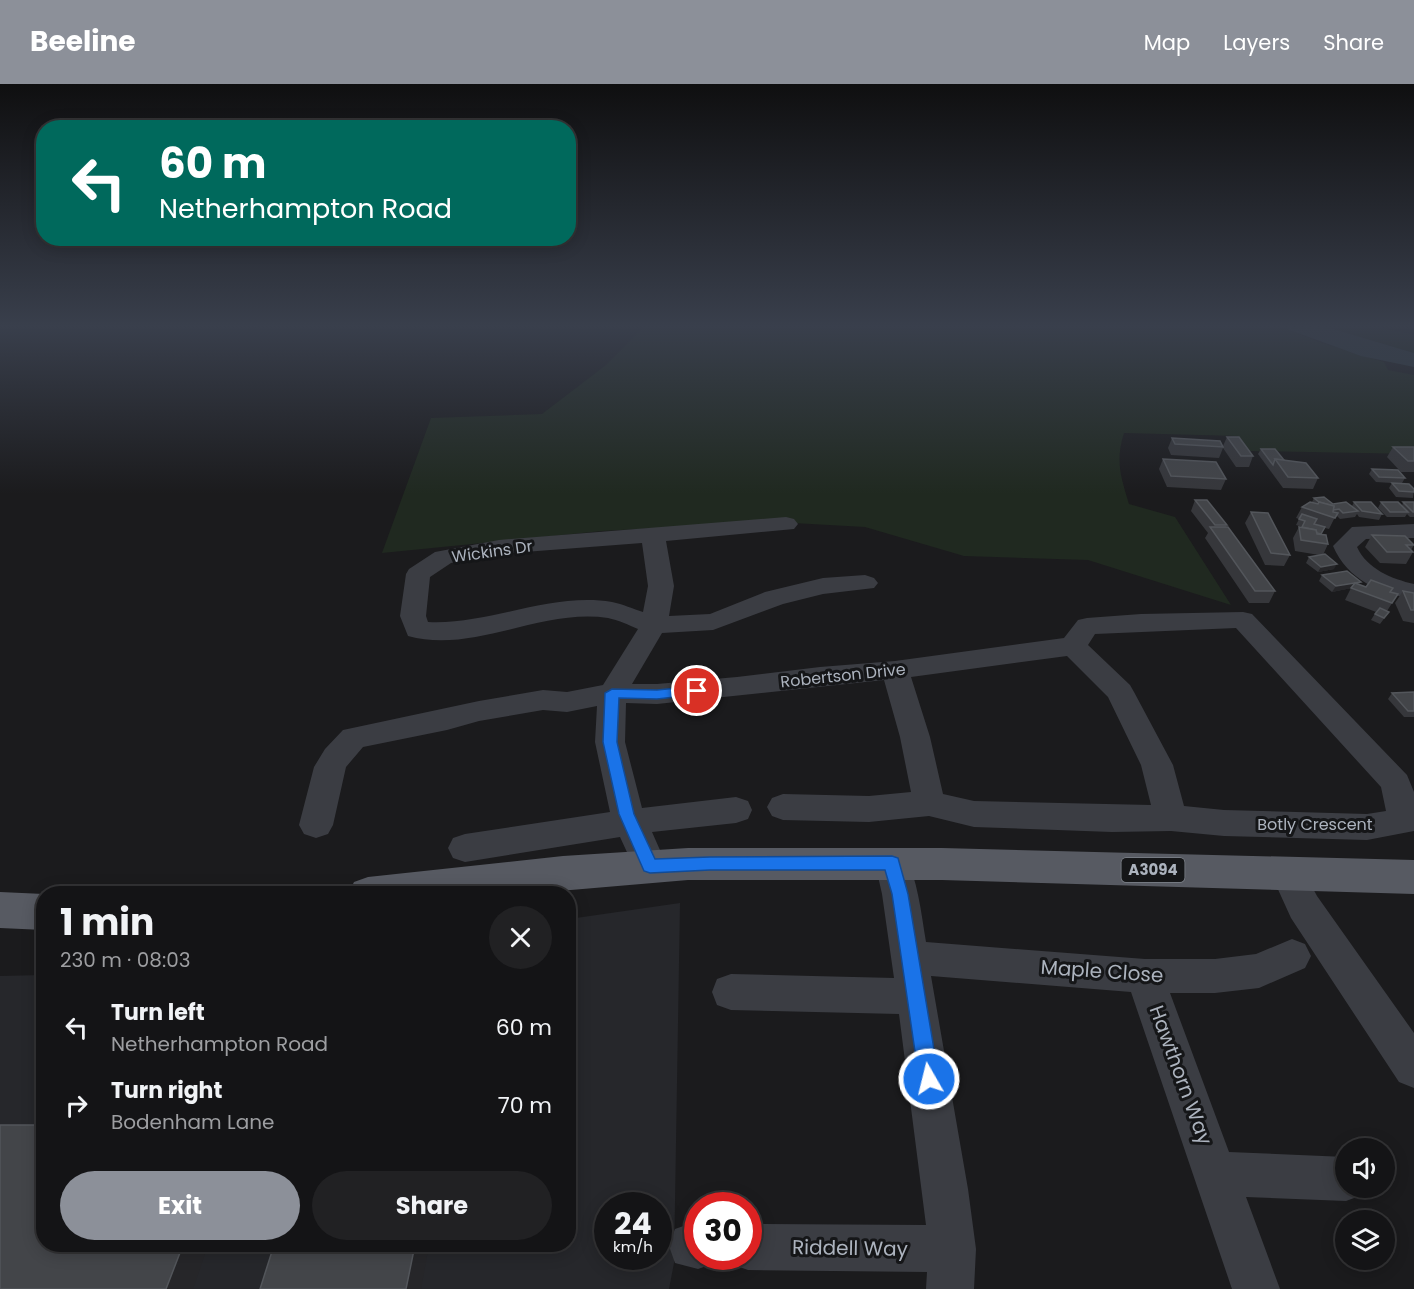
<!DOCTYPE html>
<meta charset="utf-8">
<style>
:root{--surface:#141416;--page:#212123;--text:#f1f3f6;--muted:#9d9ea1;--line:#333335;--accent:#8c9099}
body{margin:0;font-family:Poppins,sans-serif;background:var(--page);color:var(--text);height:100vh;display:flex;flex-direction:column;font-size:22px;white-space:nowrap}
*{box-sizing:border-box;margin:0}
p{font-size:20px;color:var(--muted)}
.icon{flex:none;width:33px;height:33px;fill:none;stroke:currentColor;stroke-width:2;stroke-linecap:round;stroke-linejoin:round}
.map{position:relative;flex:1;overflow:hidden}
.drawer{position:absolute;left:36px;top:802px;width:540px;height:366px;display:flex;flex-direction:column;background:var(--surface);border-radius:24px;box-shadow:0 3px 15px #0003,0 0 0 2px var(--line)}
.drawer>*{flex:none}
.hud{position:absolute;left:36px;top:36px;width:540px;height:126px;border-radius:24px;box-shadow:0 3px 15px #0003,0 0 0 2px var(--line);background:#00695c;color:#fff;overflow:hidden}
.controls{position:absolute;left:1335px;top:1054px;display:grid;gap:12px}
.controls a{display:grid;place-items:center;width:60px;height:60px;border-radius:50%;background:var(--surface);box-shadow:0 3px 15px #0003,0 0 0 2px var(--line);font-size:30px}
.speed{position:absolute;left:594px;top:1108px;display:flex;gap:12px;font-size:30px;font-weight:700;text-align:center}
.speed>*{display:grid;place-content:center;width:78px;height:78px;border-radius:50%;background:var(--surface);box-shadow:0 3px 15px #0003,0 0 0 2px var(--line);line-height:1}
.speed small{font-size:15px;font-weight:400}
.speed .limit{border:9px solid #d22;background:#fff;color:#111}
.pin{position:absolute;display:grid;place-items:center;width:51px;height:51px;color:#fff;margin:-26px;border:3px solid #fff;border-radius:50%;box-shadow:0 2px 6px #0007}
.me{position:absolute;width:66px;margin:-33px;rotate:352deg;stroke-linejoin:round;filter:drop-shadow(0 0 4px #0008)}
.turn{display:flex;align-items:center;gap:21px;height:126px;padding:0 24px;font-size:27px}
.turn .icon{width:78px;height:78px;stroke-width:2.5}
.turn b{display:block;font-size:42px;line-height:51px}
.round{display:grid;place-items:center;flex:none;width:63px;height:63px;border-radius:32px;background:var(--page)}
.headline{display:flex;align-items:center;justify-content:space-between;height:102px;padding:0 24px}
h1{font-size:36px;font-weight:700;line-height:45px}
.action{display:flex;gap:12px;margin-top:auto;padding:12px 24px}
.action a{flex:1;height:69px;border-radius:36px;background:var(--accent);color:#fff;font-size:24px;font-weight:700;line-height:69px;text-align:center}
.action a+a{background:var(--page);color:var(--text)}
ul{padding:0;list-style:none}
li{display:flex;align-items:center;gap:18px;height:78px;padding:0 24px}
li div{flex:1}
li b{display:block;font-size:22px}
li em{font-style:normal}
header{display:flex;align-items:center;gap:36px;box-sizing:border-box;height:84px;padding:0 30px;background:var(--accent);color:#fff}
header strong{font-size:28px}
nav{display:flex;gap:33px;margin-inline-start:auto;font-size:21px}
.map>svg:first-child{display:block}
.built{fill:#26272b;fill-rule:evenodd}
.green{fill:#202920}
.water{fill:#2f3c43}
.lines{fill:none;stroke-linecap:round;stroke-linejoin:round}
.minor{fill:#3b3d43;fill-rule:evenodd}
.major{fill:#575a62;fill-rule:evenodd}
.wall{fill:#36373b}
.shaded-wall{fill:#262629}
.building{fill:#434549;stroke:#53565b;stroke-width:1.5}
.route{fill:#1a73e8;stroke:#114b97;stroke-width:1.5}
.labels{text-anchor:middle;stroke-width:6;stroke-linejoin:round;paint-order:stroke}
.shield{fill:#151618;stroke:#7f848c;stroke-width:1.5}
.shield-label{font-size:15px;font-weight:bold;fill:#acb3be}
.street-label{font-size:16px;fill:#acb3be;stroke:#151618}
.near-street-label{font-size:20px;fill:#acb3be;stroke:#151618}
</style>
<header>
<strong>Beeline</strong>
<nav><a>Map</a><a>Layers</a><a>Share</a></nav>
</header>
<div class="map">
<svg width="1414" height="1205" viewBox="0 0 1414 1205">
<rect width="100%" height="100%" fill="#1b1b1d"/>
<!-- built -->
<path class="built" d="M680,819l-6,360 -5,26h-669v-313l43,-1 1,270h524l1,-326zM608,1122h50v51h-50z"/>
<!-- green -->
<g class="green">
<path d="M646,241h630l46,18 62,19 4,8 26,5v79l-164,-3 -12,-15 -114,-3c-9,28 -3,44 5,71l46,13 56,88 -143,-45 -124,-4 -99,-29 -90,-5 -173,9 -220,22 49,-135 111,-4 64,-49z"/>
<path d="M1320,241h48l46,10v18z"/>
</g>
<!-- water -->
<path class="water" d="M1276,241h44l94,28v14l-53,-11z"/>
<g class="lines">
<!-- minor -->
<g class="minor">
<path d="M786,433l8,2 4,5 -4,5 -128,12 8,45 -5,30 41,-2 55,-22 58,-14 42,-3 9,3 4,5 -4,5 -51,6 -40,10 -70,26 -51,3 -30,51h25l80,-7 83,-10 75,-6 169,-23 14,-18 9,-2 54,-4 102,-2 9,2 155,161 7,17v39l-47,9 -143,-4 -53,-5 -59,1 -138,-5 -45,-11 -60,6 -86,-2 -11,-4 -5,-9 5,-9 11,-4 86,2 42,-4 -11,-55 -16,-57 -227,24 -31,-1 -1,39 17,66 94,-11 12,4 4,9 -4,9 -12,4 -84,9 15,34 -5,10 -12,4 -12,-4 -18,-39 -155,25 -12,-4 -5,-10 5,-10 12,-4 145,-22 -15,-70 2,-36 -30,6 -24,-2 -64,11 -32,9 -84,17 -17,20 -13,58 -5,9 -12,4 -12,-4 -5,-9 15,-58 11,-18 18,-19 136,-29 64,-11 24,2 36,-7 35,-56c-9,-4 -20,-9 -30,-11 -67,-10 -134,36 -200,18l-8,-20 6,-42 3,-5 26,-17 64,-12zM642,459l6,43 -5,26c-10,-3 -20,-8 -31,-10 -62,-10 -122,23 -184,20l-2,-6 4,-39 21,-14 48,-9zM1236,544l145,159 5,24 -19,3 -143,-4 -40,-4 -11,-41 -39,-73 -4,-7 -42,-40 7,-11zM1067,572l41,41 33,68 10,40 -177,-4 -31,-7 -13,-57 -19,-60z"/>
<path d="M1414,440v14l-48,1 -9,8c10,22 35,32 57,37v16c-34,-8 -66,-19 -81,-54l19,-19z"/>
<path d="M892,765l12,4c14,27 17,59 22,89l219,17h70l41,-5 36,-15 13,5 6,12 -6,12 -46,20 -44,5h-45l59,159 117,5v31h19l-3,7 -16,6 -100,-4 34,92h-48l-101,-297 -200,-16 37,213 8,60 -2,40h-48l1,-17 -179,-2 -17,-6 -2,-7h19v-33l178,1 -27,-211 -168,-4 -14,-5 -5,-13 5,-13 14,-5 163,4 -12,-84 -7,-31 5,-10z"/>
<path d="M1288,776l12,4 17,32 97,137v55l-15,-6 -108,-164 -20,-44 5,-10z"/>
<path d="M692,1139h6v34h19l-2,6 -17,6 -23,-6 -6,-17 6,-17z"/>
</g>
<!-- major -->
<g class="major">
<path d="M688,764h254l472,12v34l-472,-14h-254l-164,14h-176l6,-12 14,-5 195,-21z"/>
<path d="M0,808l44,2v36l-44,-2z"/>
</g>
</g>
<!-- wall -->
<g class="wall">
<path d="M1227,353l26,19 -4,11h-13l-13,-19 -4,10 -48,-3 -3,-7 4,-10 51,8z"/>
<path d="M1393,363h21v25h-13l-14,-15z"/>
<path d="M1261,365l57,29 -5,11 -30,-1 -25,-34z"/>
<path d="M1163,375l63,20 -5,11 -54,-3 -8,-18z"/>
<path d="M1372,385l33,9 -3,5 12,6 -1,9 -17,-1 -7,-9 3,-5 -16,-1 -7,-8z"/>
<path d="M1314,414l19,6 19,2 2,-4 28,12 -3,6 -20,-3 -2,-3 -2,3 -15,2 -4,-4 -7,14 -4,-1 -4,6 7,10 -5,11 11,14 -16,3 -12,-9 3,-6 10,-2 -24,-4 -2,-13 6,-11h3l-6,-2 3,-6 -3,-1 6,-11 10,-5z"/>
<path d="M1195,416l32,25 -1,2 49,64 -6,12h-20l-44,-65 3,-5 -17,-22z"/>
<path d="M1381,418l21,4 1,-4h11v15h-4l-3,-3 -2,3h-18l-9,-9z"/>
<path d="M1251,428l39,43 -6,11 -19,-1 -20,-42z"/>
<path d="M1372,451l42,10 -3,5 2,2 -7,12 -26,-1 -15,-16z"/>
<path d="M1322,491l44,12 24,5 8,2 -11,17 2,1 -9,12 -9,-4 5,-8 -31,-12 6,-12 -19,4 -13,-11z"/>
<path d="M1403,507l11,2v30l-11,-2 -8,-18z"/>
<path d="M1414,608v25h-10l-16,-18 4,-6z"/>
</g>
<!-- shaded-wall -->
<g class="shaded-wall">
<path d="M1337,480l-3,5 -16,3 3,-5z"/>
<path d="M1361,498l-4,5 -25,5 4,-6z"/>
<path d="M183,1161h25l-15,44h-27z"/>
<path d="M415,1161h14l-8,44h-15z"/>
</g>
<!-- building -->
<g class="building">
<path d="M1227,353h12l14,19h-12z"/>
<path d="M1172,354l48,3 3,6 -48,-3z"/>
<path d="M1393,363h21v14h-6z"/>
<path d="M1261,365h14l9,11 -9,-1 -2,6z"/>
<path d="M1163,375l53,3 10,17 -55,-3z"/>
<path d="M1275,375l31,4 12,15 -30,-1z"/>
<path d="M1372,385l26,1 7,8 -26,-1z"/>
<path d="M1392,399l17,1 5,5v3l-15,-1z"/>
<path d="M1324,413l9,7 13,-2 12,9 -15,2 -4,-4 -6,1 1,-4 -15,-4 -5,-4z"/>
<path d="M1195,416h12l20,25h-12z"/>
<path d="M1310,418l8,2 1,-2 15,4 -1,6 5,1 -3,5 -33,-11z"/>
<path d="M1354,418h17l11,12 -20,-3z"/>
<path d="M1381,418h17l10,10h-18z"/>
<path d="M1403,418h11v10h-1z"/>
<path d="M1251,428l17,1 22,42 -19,-2z"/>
<path d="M1302,430l15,5 -3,5 11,3 -4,7 -4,-1 -1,-3 -14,-3 3,-6 -6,-2z"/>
<path d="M1210,443h18l47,64h-20z"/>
<path d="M1299,443l17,3 1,4 9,1 2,9 -27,-4z"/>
<path d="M1372,451l33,1 9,9h-8l7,7h-26z"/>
<path d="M1325,470l12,10 -16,3 -12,-10z"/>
<path d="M1347,487l14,11 -25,4 -14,-11z"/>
<path d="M1371,496l22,8 -3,4 8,2 -6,9 -41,-15 4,-5 11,4z"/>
<path d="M1403,507l11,2v17h-3z"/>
<path d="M1380,524l9,4 -5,6 -9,-4z"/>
<path d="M1414,608v19h-6l-16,-18z"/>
<path d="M0,1041h44v120h139l-17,44h-166z"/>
<path d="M274,1161h141l-9,44h-146z"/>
</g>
<!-- sky -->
<linearGradient id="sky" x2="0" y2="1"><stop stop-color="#0f0f10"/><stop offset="0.59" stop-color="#393f4c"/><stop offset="1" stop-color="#393f4c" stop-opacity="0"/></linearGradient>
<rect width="1414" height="410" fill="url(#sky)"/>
<!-- route -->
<path class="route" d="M697,602l7,5 -2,3 -45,5 -38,-1 -2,44 17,72 21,45 55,-2 182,-1 6,2 10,36 31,185 -3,7 -7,3 -7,-3 -3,-7 -27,-185 -7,-24h-175l-60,3 -6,-2 -25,-57 -16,-72 2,-49 7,-4 45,1z"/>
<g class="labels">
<!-- shield labels -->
<rect class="shield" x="1121.5" y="774" width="63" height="24" rx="4.5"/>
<g class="shield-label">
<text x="1153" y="791">A3094</text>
</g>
<!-- street labels -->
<g class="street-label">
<text transform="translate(492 467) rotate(-8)" y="6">Wickins Dr</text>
<text transform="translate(843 591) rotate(-6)" y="6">Robertson Drive</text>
<text x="1315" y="746">Botly Crescent</text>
</g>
<!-- near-street labels -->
<g class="near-street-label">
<text transform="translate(1102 887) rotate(4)" y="7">Maple Close</text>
<text transform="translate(1181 991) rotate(70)" y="7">Hawthorn Way</text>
<text transform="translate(850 1164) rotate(1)" y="7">Riddell Way</text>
</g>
</g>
</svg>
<div class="controls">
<a><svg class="icon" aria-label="sound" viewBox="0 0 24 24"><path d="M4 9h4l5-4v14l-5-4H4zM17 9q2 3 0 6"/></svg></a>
<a><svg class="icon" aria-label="layers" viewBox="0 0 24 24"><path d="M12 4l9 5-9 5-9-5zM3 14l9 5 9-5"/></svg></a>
</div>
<div class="speed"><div>24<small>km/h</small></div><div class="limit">30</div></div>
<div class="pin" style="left:697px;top:607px;background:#d93025"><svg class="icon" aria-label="arrive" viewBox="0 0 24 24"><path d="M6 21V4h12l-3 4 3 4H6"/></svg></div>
<svg class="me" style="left:929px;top:995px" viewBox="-20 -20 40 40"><circle r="17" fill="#1a73e8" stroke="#fff" stroke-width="3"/><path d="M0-11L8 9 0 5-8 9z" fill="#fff"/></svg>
<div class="hud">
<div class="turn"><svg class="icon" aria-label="left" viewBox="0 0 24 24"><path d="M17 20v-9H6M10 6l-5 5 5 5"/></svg><div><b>60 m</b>Netherhampton Road</div></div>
</div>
<section class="drawer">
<div class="headline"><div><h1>1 min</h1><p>230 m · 08:03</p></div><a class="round"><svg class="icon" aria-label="close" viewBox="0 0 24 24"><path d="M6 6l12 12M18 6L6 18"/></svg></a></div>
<ul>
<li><svg class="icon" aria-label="left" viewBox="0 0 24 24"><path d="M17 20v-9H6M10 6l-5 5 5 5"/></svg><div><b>Turn left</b><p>Netherhampton Road</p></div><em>60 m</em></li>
<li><svg class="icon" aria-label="right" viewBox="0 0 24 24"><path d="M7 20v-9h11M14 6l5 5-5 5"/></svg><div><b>Turn right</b><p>Bodenham Lane</p></div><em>70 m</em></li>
</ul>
<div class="action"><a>Exit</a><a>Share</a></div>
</section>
</div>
